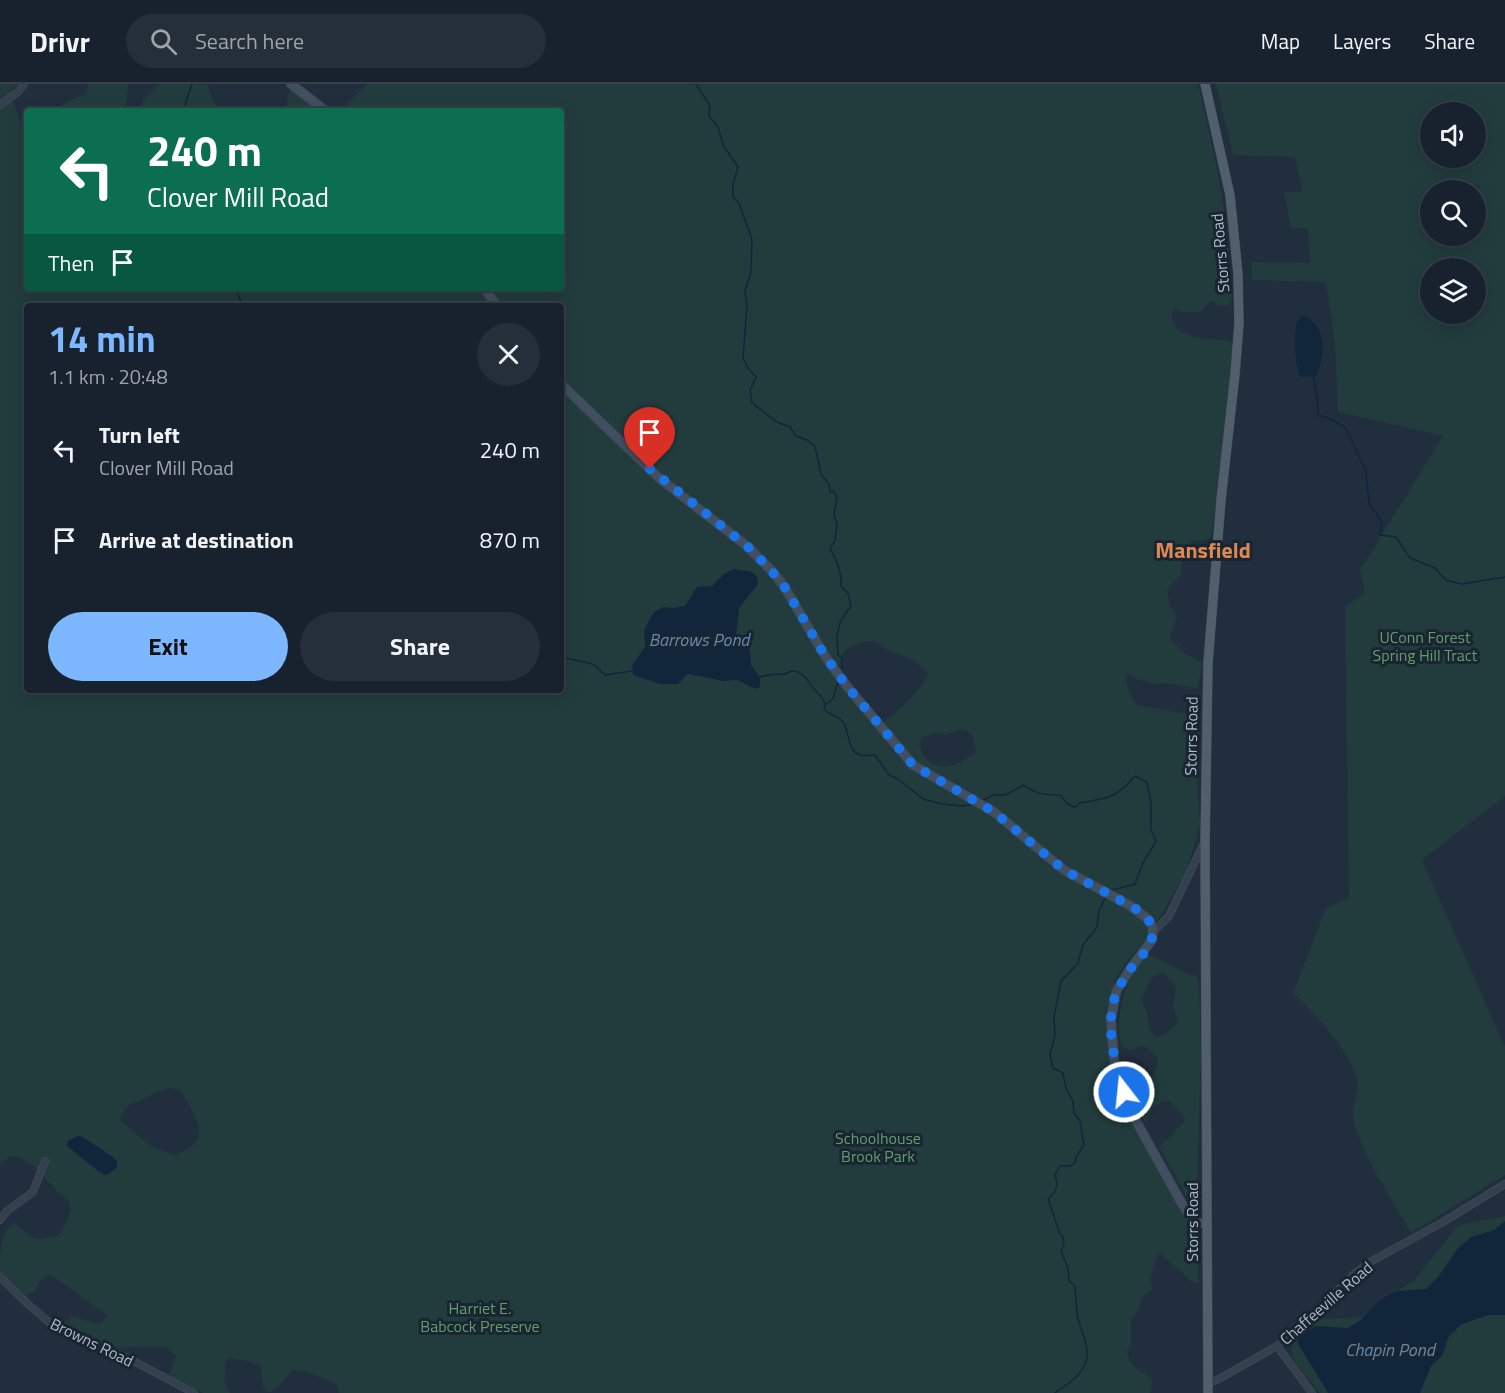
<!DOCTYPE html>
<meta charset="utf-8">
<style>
:root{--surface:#18222e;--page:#252f3a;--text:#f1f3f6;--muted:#9fa4aa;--line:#363f4a;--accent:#7db7ff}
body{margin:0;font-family:"Titillium Web",sans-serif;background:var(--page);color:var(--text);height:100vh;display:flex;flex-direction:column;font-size:22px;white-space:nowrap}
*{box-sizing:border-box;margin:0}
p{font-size:20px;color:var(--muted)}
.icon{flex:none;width:33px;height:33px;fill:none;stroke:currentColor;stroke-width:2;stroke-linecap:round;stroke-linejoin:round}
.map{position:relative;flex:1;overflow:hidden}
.side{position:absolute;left:24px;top:219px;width:540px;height:390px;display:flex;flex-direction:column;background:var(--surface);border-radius:6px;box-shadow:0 3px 15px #0003,0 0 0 2px var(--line)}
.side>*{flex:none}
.hud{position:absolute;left:24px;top:24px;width:540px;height:183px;border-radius:6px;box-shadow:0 3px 15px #0003,0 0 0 2px var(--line);background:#0b6e4f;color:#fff;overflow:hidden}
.tools{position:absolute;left:1420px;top:18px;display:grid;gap:12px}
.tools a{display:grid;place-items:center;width:66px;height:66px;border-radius:50%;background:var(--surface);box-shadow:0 3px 15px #0003,0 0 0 2px var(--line);font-size:30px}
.pin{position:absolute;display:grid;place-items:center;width:51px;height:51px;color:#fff;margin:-62px -26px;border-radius:50% 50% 50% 0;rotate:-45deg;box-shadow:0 0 6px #0007}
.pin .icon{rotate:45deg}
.me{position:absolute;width:66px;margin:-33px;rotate:344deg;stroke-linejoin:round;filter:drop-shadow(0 0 4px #0008)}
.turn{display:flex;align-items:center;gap:21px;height:126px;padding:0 24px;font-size:27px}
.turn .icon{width:78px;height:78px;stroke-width:2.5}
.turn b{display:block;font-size:42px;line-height:51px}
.then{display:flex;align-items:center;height:57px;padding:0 24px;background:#0003;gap:12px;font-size:22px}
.round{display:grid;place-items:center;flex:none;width:63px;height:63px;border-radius:32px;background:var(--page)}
.headline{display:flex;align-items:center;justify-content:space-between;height:102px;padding:0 24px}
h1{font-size:36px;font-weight:700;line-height:45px;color:var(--accent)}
.action{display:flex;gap:12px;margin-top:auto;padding:12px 24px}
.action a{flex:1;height:69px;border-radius:36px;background:var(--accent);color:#111;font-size:24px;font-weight:700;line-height:69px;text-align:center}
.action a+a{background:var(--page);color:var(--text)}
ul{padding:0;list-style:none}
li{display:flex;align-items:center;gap:18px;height:90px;padding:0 24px}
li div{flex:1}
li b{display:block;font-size:22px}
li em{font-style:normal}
header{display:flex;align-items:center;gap:36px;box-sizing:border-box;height:84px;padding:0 30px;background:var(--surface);border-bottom:2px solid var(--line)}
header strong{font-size:28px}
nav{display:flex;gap:33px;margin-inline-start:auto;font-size:21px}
.search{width:420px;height:54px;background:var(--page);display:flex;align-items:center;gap:15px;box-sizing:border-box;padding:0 21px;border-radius:33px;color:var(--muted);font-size:22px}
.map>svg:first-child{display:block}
.green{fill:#223c3e;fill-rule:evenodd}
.water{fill:#12263b}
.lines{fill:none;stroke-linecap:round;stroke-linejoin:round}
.stream{stroke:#12263b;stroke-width:1.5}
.street-casing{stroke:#3d4956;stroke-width:8}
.secondary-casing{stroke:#3d4956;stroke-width:10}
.primary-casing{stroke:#3d4956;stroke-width:10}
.street{stroke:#34404d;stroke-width:6}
.secondary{stroke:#414f60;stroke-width:8}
.primary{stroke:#515f6d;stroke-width:9}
.route{stroke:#1a73e8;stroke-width:10;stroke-dasharray:0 18}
.labels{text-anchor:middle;stroke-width:6;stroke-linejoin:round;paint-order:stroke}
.street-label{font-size:16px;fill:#afbac9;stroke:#192531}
.park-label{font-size:16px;fill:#639c6d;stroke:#192531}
.water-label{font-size:18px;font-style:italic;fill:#6487ab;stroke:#192531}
.district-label{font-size:22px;font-weight:bold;fill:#de8854;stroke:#192531}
</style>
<header>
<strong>Drivr</strong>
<div class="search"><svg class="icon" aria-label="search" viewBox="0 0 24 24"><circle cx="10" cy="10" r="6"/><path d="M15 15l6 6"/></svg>Search here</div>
<nav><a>Map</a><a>Layers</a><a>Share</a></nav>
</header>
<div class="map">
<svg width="1505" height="1309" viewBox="0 0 1505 1309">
<rect width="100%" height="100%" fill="#202e3d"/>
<!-- green -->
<g class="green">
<path d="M0,0h19l-7,5 -1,7 13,35 3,2v155h534v-177h-222l29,-27h830c15,64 31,130 32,195 1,9 4,18 -1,26l-10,1 -8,-6 -10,12h-20l-8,-3c-7,32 36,29 58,32l2,8 -9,93 -13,95c-7,8 -15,0 -22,6l-7,17 -1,15 -14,14 3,16 7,12 -7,20c3,8 23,22 32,25l1,3 -6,23 -33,-5 -11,1 -21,-7 -5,-4c-2,14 3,21 10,32l61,11 2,23 -3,44 3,41 -13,46 -8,14 -17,30 -15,19 -1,8 -17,17 -13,20 -7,24v36l6,41 17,45 38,69 27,40 1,51 -7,-3 -31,-28 -4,6 -6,20 3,10 -11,9 -3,11 -8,11v26l-4,5c2,16 15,19 26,29l-3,13h-811l-1,-7c-8,-6 -35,-17 -46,-16 -5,9 -12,16 -21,22h-3l-5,-5 -2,-21c-8,-4 -25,-8 -33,-7 -5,9 -5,26 2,34h-27l-34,-17 7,-20 -10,-9c-10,-1 -36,-1 -44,2l-56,-22 -2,-5 9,-5 27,7 7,-7 -4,-5 -49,-35 -7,-2 -6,5 -7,12 -9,3 -25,-23c0,-17 0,-43 15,-49l19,16c6,0 18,-1 23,-3 6,-3 16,-26 13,-33 -3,-5 -10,-8 -14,-13 -10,-11 -30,-37 -47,-33l-9,8zM27,222h534v384h-534zM864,557h11l12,9 24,9 17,14c-1,12 -40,50 -53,52l-5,-5 -35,-43 9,-26zM959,646h6l8,6 3,16c-22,17 -45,24 -57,-7l3,-8 12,-4 13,2zM169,1004l11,2c7,12 27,39 16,52 -5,6 -14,9 -20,14l-26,-10 -31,-27 7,-12 7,-4 10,-3 9,-6zM74,1054l39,19 -12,17 -34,-28 1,-5z"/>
<path d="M88,0h40l-2,27h-71c7,-8 20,-15 31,-16z"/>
<path d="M159,0h48l5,14 8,13h-82l7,-13z"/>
<path d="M1216,0h289v712l-83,64 83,187v128l-94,58c-19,-34 -46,-73 -57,-110 -4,-14 5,-28 3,-41 -3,-27 -44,-71 -64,-89l33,-85 23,-10 -4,-291 20,-14 -5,-23 83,-134 -105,-24 -3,-69 -9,-61 -74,-2 -1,-18 59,1 -2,-34 -17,-1 -7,-36h19l-8,-35 -62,-2zM1431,28h45v46h-45zM1431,106h45v46h-45zM1431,184h45v46h-45z"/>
<path d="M292,6l28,21h-37l4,-9 2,-10z"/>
<path d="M1149,871l38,19 10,2 2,7 2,68 -4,130 2,15 -2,7 -9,-4 -29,-52 3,-4 9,-6 5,-8 7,-5 2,-7 -14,-15 -6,-2 -12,8 -6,13h-3l-14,-29 6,-8 16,-7 6,-12v-7c-6,-6 -12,-14 -21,-11 -3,2 -6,3 -9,3 -3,-3 -7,-6 -8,-11 -5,-21 8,-75 29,-84zM1160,889l5,1 11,13 -3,20 5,15 -11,12 -10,3c-10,-6 -8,-13 -10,-23 -2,-6 -5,-10 -6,-16l11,-20z"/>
<path d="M1505,1132v177h-185l-27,-33 -2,-12 5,-10 22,-19 46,-2 33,-26 17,-10 44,-56z"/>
</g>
<!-- water -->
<g class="water">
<path d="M1303,231c24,11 23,40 13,61l-15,1c-6,-8 -8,-44 -4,-54 0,-2 5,-6 6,-8z"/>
<path d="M734,485l18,3 5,5 1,7 -19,24 -3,28 14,14 1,15 9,12v10l-4,2 -19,-9 -14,1 -35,-7 -10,10h-18l-27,-9 -1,-10 13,-18 -1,-17 10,-18 9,-5 11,1 11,-2 12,-19 15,-1 12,-12z"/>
<path d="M77,1052h4l32,21 4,5v5l-8,7 -5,1 -37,-29 1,-5z"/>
<path d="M1505,1137v94h-16l-27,9 -13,12 -7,20 -11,10 -11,27h-92l-31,-51 2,-4 16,-12 33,2 13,-8 17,-18 12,-8 7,-3 29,-2 12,-12 20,-29 13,-11 23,-7z"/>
</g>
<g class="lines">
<!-- stream -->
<g class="stream">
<path d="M696,0l14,22 -1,10 9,11 5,18 15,22 -5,18v12l6,6 13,37 -1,32 -6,19 2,14 -4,53 5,10 8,9 -6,13 2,13 25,19 13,5 6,9 11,4 8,6 6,28 8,10 1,8 4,-1 3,7 -3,17 3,9 -2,16 -5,9c7,10 12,25 11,37l7,7 3,13 -11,16 -3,14 1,19 4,3v16"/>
<path d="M186,27l-1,-6 7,-21"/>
<path d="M235,204l8,18"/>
<path d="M1313,292l4,20 1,20 8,1 19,10 21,44 3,32 13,19 -2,13 16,2 14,21 25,10 11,12 16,4 43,-7"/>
<path d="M561,573l32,7 12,11 27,-4"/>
<path d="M760,593c9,-3 15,-3 24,-3 3,0 6,-3 9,-3 10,0 16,12 21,18 5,6 9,7 11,15"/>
<path d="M838,598l-5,17 -8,6 -1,4c6,7 10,6 16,10 11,8 5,31 20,36 4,1 11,0 15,0l14,20 9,4 25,20 19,5 20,2 11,-2"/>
<path d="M983,716l11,-5h11l19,-10c11,9 23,10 36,10 4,5 9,12 16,12l3,-4c29,-5 36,-4 56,-27l12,6 4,20v28l5,11 -14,24 -7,19 -23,6"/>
<path d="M1055,1309c7,-6 16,-10 22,-17 19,-20 7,-35 1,-57 -2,-10 -2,-22 -3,-33l-6,-5 -1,-13 -7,-17 3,-7 -1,-7 -3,-3 -12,-35c8,-6 11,-14 7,-24l5,-9h10l5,-3 1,-6 8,-12 -4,-24 -6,-8 -1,-12 -7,-12 -3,-16 -10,-5 -3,-14 5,-19 -1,-18 7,-36 17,-18 5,-18 14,-18 2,-16 6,-13"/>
</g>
<defs>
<g id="street">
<path d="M0,21l19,-14 5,-7"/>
<path d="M561,44l2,-3"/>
<path d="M1153,848l16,-16 35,-73"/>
<path d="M0,1136l7,-9 26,-19 12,-31"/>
<path d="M0,1193l30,29 20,17 74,33 70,37"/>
<path d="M1277,1262l35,47"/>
<path d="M1208,1299l9,-3 60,-34 29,-24 47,-47 17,-13 73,-40 62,-38"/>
</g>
<g id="secondary">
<path d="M291,0l35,27"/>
<path d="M484,204l13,18"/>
<path d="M561,300l98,94 89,69 22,22 14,17 41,70 21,29 67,80 81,47 70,58 65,35 19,14 5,9 -1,12 -22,29 -14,23 -5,28 3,39 10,33 12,29 46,83 13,18 12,2"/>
</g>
<path id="primary" d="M1205,0l25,111 8,79 1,49 -4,51 -14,126 -13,163 -3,180 3,550"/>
</defs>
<!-- street casing -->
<use href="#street" class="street-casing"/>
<!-- secondary casing -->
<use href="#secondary" class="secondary-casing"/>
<!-- primary casing -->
<use href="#primary" class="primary-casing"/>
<!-- street -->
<use href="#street" class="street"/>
<!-- secondary -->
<use href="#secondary" class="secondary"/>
<!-- primary -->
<use href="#primary" class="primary"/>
</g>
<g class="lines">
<!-- route -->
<path class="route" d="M650,385l98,78 22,22 14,17 41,70 21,29 67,80 81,47 70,58 74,40c9,7 17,15 14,27 -2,13 -16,24 -23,34 -4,6 -9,14 -12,20 -13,31 -3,71 7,101"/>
</g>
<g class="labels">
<!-- street labels -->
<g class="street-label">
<text transform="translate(1220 169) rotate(-95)" y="6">Storrs Road</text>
<text transform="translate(1191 652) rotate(-89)" y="6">Storrs Road</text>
<text transform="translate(1192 1138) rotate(-90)" y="6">Storrs Road</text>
<text transform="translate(1326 1219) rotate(-41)" y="6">Chaffeeville Road</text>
<text transform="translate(92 1258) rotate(26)" y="6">Browns Road</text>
</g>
<!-- park labels -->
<g class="park-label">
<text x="1425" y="559">UConn Forest<tspan x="1425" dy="18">Spring Hill Tract</tspan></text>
<text x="878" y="1060">Schoolhouse<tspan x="878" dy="18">Brook Park</tspan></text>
<text x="480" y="1230">Harriet E.<tspan x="480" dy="18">Babcock Preserve</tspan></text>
</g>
<!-- water labels -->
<g class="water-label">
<text x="699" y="562">Barrows Pond</text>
<text x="1390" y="1272">Chapin Pond</text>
</g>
<!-- district labels -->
<g class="district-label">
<text x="1203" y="474">Mansfield</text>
</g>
</g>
</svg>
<div class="tools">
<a><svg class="icon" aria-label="sound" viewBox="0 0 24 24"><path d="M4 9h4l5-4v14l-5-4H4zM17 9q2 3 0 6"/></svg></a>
<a><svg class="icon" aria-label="search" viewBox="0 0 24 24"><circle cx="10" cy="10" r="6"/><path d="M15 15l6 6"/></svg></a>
<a><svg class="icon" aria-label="layers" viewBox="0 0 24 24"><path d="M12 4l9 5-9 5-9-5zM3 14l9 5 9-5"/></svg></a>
</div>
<div class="pin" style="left:650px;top:385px;background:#d93025"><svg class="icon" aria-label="arrive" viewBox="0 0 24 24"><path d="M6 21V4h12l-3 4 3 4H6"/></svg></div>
<svg class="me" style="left:1124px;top:1008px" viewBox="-20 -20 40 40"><circle r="17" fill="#1a73e8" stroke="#fff" stroke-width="3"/><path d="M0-11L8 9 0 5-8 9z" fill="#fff"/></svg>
<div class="hud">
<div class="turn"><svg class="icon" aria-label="left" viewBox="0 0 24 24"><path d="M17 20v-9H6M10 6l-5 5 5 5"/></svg><div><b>240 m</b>Clover Mill Road</div></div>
<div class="then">Then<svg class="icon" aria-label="arrive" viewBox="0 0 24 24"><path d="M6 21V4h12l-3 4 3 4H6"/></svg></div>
</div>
<section class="side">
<div class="headline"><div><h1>14 min</h1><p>1.1 km · 20:48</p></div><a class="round"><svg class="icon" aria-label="close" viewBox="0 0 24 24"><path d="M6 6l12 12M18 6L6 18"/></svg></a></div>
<ul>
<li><svg class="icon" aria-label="left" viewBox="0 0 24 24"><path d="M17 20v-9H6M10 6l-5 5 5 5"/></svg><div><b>Turn left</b><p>Clover Mill Road</p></div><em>240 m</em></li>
<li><svg class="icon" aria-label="arrive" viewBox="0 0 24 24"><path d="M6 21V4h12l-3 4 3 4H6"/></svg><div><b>Arrive at destination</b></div><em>870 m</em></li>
</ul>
<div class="action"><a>Exit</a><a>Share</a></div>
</section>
</div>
